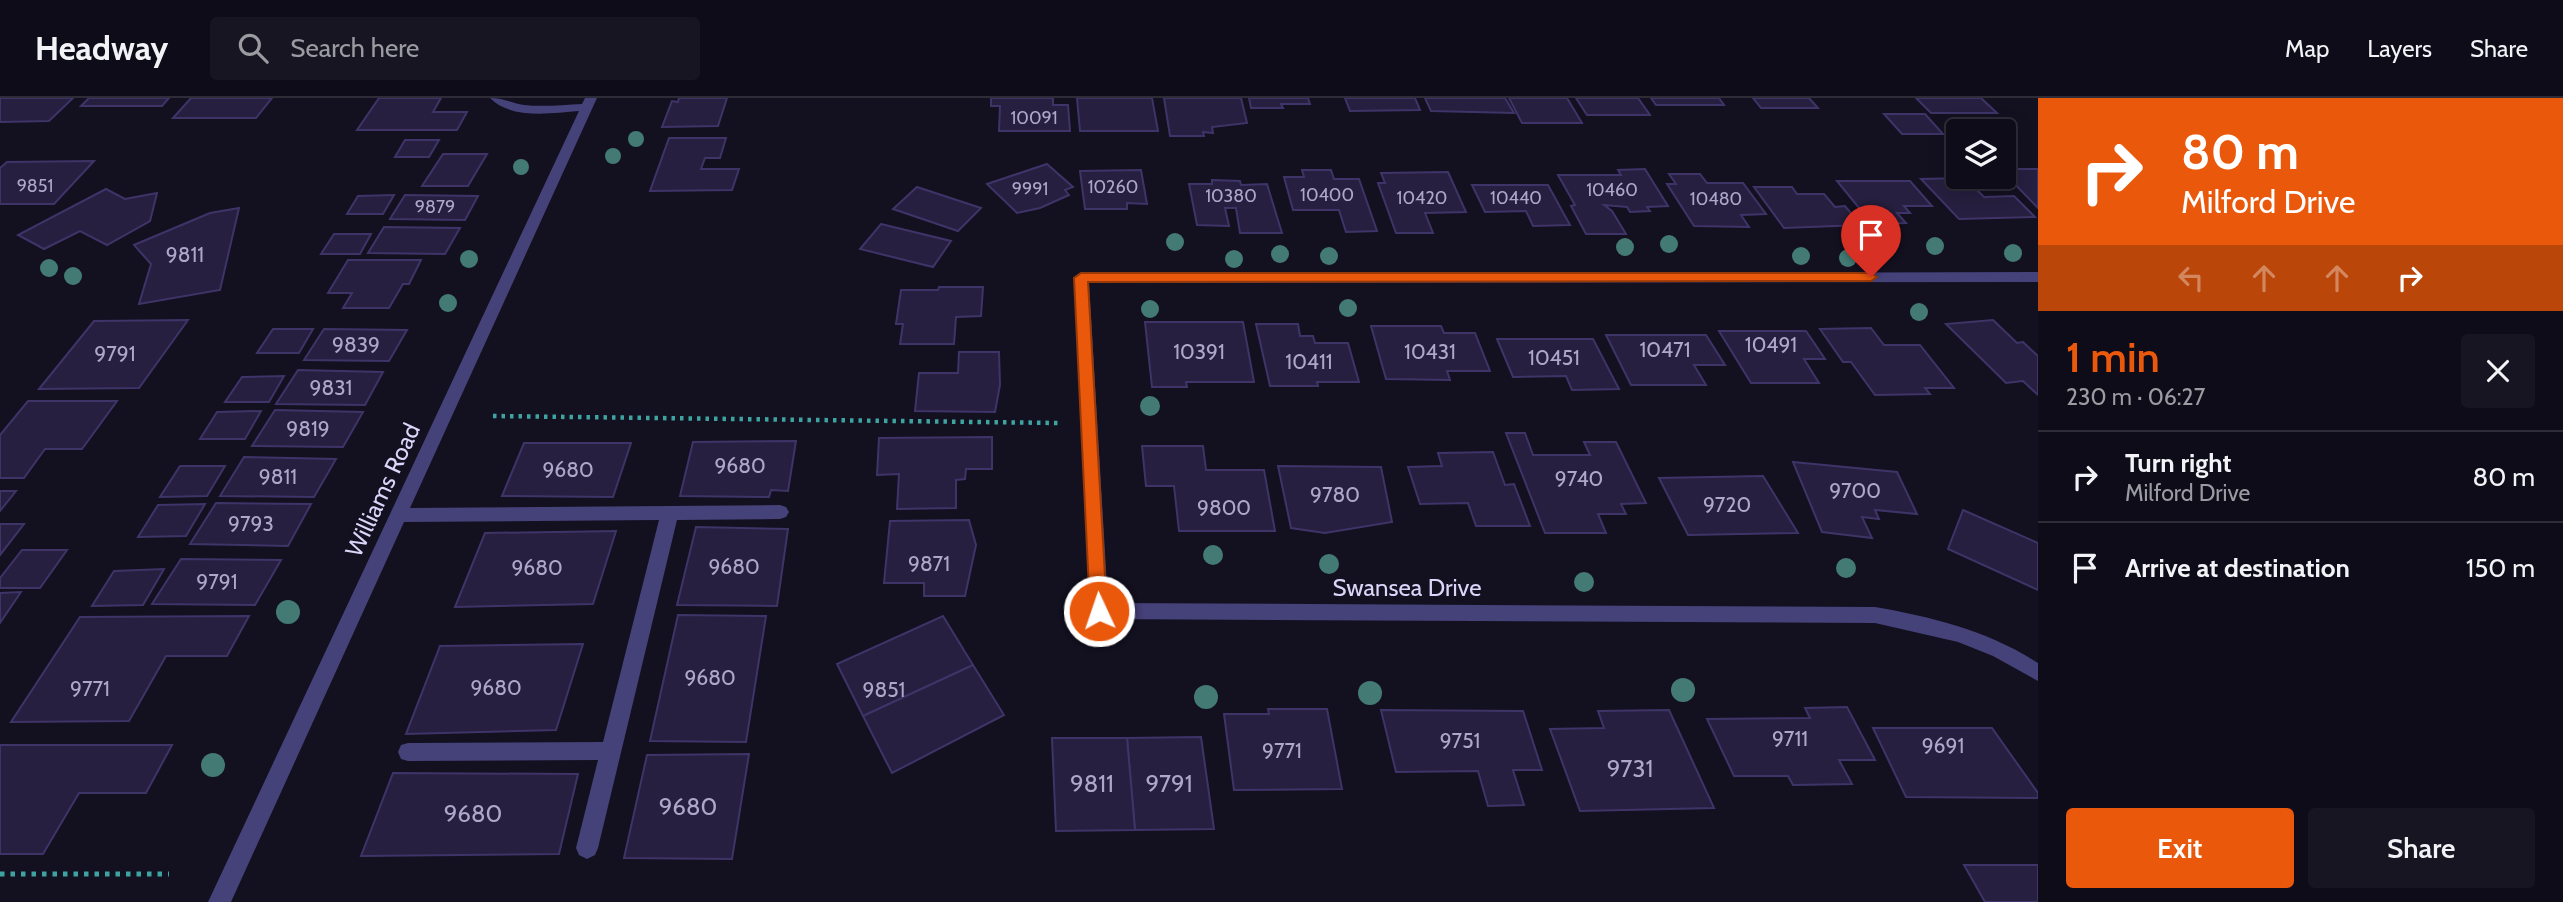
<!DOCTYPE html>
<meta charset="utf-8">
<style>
:root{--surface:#0e0c18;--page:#171521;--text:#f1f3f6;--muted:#9b9ba2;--line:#2e2c37;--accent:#ea580c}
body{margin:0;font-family:Cabin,sans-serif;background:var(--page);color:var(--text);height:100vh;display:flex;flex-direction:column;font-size:26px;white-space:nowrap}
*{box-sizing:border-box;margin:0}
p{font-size:23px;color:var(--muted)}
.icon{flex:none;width:38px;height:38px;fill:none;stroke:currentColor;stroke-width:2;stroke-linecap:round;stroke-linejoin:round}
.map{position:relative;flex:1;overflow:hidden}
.sheet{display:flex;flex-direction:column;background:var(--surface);width:525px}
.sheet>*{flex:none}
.hud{background:#ea580c;color:#fff;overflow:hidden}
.tools{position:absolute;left:1946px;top:21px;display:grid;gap:14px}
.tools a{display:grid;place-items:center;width:70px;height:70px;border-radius:7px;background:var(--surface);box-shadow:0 4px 18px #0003,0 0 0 2px var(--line);font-size:35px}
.pin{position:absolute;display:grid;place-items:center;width:60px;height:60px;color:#fff;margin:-72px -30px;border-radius:50% 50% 50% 0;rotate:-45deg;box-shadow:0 0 7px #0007}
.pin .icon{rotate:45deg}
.me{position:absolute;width:77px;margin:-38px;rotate:357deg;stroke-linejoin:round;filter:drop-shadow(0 0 5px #0008)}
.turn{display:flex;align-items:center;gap:24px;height:147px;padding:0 28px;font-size:32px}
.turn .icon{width:91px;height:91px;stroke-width:2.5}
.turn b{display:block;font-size:49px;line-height:60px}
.lanes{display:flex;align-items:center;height:66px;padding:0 28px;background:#0003;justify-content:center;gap:35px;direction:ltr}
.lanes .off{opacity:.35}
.round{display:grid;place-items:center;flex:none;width:74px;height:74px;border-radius:7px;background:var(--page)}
.head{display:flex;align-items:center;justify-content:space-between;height:119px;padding:0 28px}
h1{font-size:42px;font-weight:600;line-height:52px;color:var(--accent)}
.cta{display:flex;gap:14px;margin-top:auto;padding:14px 28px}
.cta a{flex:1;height:80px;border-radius:7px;background:var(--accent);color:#fff;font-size:28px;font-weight:600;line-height:80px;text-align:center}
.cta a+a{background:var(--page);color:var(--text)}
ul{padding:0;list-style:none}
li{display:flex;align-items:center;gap:21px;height:91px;padding:0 28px;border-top:2px solid var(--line)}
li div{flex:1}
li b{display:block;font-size:26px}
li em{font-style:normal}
header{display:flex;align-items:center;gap:42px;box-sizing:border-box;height:98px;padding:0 35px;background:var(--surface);border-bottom:2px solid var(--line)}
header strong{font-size:33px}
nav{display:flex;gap:38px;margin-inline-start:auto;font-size:24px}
.search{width:490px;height:63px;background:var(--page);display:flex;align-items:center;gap:18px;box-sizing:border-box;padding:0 24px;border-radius:7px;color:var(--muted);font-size:26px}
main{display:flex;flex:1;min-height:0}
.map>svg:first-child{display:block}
.building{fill:#261f3f;stroke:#3f3468;stroke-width:2}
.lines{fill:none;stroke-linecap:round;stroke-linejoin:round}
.path-far1{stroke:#3ea4a1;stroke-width:4.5;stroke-dasharray:3.5 5;stroke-linecap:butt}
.path{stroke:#3ea4a1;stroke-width:5;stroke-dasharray:4.5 6;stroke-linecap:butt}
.minor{fill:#454179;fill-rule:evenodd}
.tree{fill:#437a74}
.route{fill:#ea580c;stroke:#983908;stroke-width:2}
.labels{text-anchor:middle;stroke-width:7;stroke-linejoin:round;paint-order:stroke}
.far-number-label{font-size:18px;fill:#ada8ca}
.number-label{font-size:21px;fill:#ada8ca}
.street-label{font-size:24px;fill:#dad5f9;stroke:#131020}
.near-number-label{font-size:24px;fill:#ada8ca}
</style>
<header>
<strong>Headway</strong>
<div class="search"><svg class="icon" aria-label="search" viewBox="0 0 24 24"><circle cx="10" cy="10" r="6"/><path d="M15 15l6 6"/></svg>Search here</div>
<nav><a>Map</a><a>Layers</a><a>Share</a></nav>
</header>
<main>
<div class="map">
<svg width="2038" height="804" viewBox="0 0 2038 804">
<rect width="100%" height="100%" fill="#131020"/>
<!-- building -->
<g class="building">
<path d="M0,0h73l-24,23 -49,1z"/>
<path d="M89,0h80l-7,8h-81z"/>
<path d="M191,0h81l-16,20h-83z"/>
<path d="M379,0h62l-8,14h34l-10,18h-100z"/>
<path d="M679,0h48l-9,28 -56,1 10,-26 6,1z"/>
<path d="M991,0h62v7h15l2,26h-71l1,-25h-9z"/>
<path d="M1077,0h75l6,33h-78z"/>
<path d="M1164,0h77l6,25 -35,4 1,6 -10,-1 1,4h-34z"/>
<path d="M1249,0h59l2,6h-29l2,4h-32z"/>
<path d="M1345,0h70l5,12 -70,1z"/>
<path d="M1425,0h80l9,15 -83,-2z"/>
<path d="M1509,0h58l15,25h-60z"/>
<path d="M1576,0h62l12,17h-63z"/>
<path d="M1651,0h68l5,7h-68z"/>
<path d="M1753,0h56l9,10h-57z"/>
<path d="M1916,0h65l16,15h-66z"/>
<path d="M1884,16h41l18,20h-41z"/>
<path d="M669,40h57l-6,20h-15l-4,11h38l-7,21 -82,1z"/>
<path d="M405,42h34l-10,17h-34z"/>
<path d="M443,56h44l-19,32h-46z"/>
<path d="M94,63l-40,43h-54v-36l7,-6z"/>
<path d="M1047,66l26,23 -8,3 4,5 -29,13 -23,5 -30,-29z"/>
<path d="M1645,71l23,37 -21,1 3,4 -20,1 -3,-5 -23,-2 8,6 14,23h-40l-15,-28 4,-1 -17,-30h63l-3,-5z"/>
<path d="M2004,71h34v39l-34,-35z"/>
<path d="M1141,72l6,34 -20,-1v6h-42l-5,-38z"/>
<path d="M1302,72h29l3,9h25l18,52 -31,1 -7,-22h-46l-9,-33h20z"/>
<path d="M1448,74l18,40 -41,1 8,20h-37l-18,-50h7l-4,-10z"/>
<path d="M1669,76h31l7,9h36l23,31 -25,1 8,12 -55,-1 -27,-42h9z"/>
<path d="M1965,80l19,19 30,-1 21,21 -76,2 -38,-40z"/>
<path d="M1212,82l28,1 1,4 26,-1 15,49h-42l-4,-25h-11l4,18 -32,-1 -8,-41h23z"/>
<path d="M1837,83h73l22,25h-28l6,7h-13l9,10 -34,1z"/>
<path d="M1472,87h76l22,40 -37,1 -7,-15 -41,1z"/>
<path d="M917,89l64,21 -23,23 -65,-22z"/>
<path d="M1754,89h38l5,7h27l11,13 10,-1 16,19 -77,3z"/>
<path d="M106,91l19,10 32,-6 -7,28 -43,24 -27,-14 -36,18 -26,-14z"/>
<path d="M394,97l-11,19h-36l11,-18z"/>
<path d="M405,97l73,1 -13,24 -75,-1z"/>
<path d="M239,110l-19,82 -81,14 12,-40 -17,-19 76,-32z"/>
<path d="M881,126l70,17 -18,26 -73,-18z"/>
<path d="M384,129l76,1 -15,26 -77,-1z"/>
<path d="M334,136h37l-11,20h-39z"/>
<path d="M348,162h73l-12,24h-6l-14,24h-46l9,-15h-24z"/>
<path d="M939,189h44l-2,29 -25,1 -2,27h-54l3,-20h-7l5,-34h37z"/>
<path d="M188,222l-49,68 -100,1 55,-68z"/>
<path d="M1993,222l24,23 6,-1 15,14v39l-15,-14 -17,2 -60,-59z"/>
<path d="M1145,224h98l11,60h-68l1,5h-35z"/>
<path d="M1256,226h42l2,12h13l2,7h33l11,39h-42l1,4h-48z"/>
<path d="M1371,228h70l3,7h31l15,38h-43l3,9 -64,-1z"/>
<path d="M1871,230l13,17h36l34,43h-29l5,6 -55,1 -24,-33h-8l-23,-33z"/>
<path d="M273,231h40l-14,24h-42z"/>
<path d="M324,231l83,1 -18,31 -85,-1z"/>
<path d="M1719,233h87l19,28h-21l15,24h-68z"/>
<path d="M1606,237h100l19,30h-31l12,20h-75z"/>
<path d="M1497,241h96l26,50 -47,1 -6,-14 -53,1z"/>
<path d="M959,254h40l1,33 -5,27 -80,-1 4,-38h39z"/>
<path d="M298,272l85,2 -18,33 -89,-1z"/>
<path d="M284,278l-15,26h-44l17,-25z"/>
<path d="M28,303h89l-35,48h-37l-21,29h-24v-43z"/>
<path d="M275,312l88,2 -20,35 -91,-1z"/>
<path d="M261,313l-16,28h-45l17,-27z"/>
<path d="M1506,335h19l8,22h57l-6,-13h32l30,61 -25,1 5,10h-28l8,19h-61z"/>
<path d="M992,339v32h-26l-1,10 -9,1v28l-59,1 2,-35 -22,1 2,-37z"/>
<path d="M796,343l-8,50 -17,-1 -2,7 -89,-1 13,-54z"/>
<path d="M524,345h107l-18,54 -111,-1z"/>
<path d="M1142,348h61l3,24h58l11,61h-96l-5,-45h-28z"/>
<path d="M1493,354l12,33 9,-1 16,42h-54l-8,-23 -48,1 -12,-37 34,-1 -4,-13z"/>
<path d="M244,359l92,2 -22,38 -94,-1z"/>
<path d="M1793,364l104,10 20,42 -42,-4 4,9 -17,-2 10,21 -50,-6z"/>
<path d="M180,368h45l-18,30 -47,1z"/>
<path d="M1278,368l103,1 11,55 -67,11 -34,-5z"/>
<path d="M1763,378l35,57 -110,2 -29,-57z"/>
<path d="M0,393h16l-16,20z"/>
<path d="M216,405l95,1 -23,42 -98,-2z"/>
<path d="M205,406l-19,32 -48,1 20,-32z"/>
<path d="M1963,412l75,33v47l-90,-41z"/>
<path d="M969,422l7,25 -11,51h-41v-13h-40l6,-62z"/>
<path d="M0,426h24l-24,31z"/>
<path d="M696,429l92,2 -11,77 -100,-1z"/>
<path d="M616,433l-23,73 -138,3 30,-74z"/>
<path d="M22,452h45l-27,38h-40v-10z"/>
<path d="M181,461l100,1 -26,45 -103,-1z"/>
<path d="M164,471l-21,36 -51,1 22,-35z"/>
<path d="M21,494l-21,31v-30z"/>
<path d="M678,517l88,1 -20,126 -96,-1z"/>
<path d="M249,518l-22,40h-61l-37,65 -118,1 69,-105z"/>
<path d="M943,518l30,49 -110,51 -26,-52z"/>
<path d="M583,546l-27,86 -150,4 34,-88z"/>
<path d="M973,567l31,50 -112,58 -29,-57z"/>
<path d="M1847,609l28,53h-36l13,24 -59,1 -5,-9h-54l-27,-57 103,-1 -5,-10z"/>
<path d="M1268,611h59l15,80 -108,1 -10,-76h45z"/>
<path d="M1381,612l142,1 19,59h-29l11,35 -36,1 -10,-35 -82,1z"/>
<path d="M1669,612l45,98 -134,3 -30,-82 54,-1 -6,-17z"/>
<path d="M1873,630h119l46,65v5l-132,-1z"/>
<path d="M1201,639l13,92 -79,1 -8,-92z"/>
<path d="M1052,640h75l8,92 -79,1z"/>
<path d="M0,647h172l-26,48h-67l-36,61h-43z"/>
<path d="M749,656l-17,105 -108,-1 23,-103z"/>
<path d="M393,675l185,1 -19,80 -198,2z"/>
<path d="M1964,767h74v37h-53z"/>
</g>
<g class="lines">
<!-- path-far1 -->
<path class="path-far1" d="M493,318l566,7"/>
<!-- path -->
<path class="path" d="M0,776h169"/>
<!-- minor -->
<g class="minor">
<path d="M490,0c13,0 21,5 34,7 19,2 39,0 58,-1l3,-6h12l-187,410 370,-3 6,2 3,5 -3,5 -6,2 -103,1 -79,328 -3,7 -8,4 -8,-4 -3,-7 22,-88 -190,1 -7,-2 -3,-7 3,-7 7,-2 195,-1 56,-222 -255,2 -173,380h-23l371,-791c-28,2 -67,9 -89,-13z"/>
<path d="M2038,174v10l-949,1 19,320 767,4c57,10 114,24 163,56v18l-45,-25 -35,-14 -83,-19 -776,-4 -7,-3 -2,-5 -16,-333 2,-3z"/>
</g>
</g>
<!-- trees -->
<g class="tree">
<circle cx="636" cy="41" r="8"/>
<circle cx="613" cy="58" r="8"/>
<circle cx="521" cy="69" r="8"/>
<circle cx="1878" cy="138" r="9"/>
<circle cx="1175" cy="144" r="9"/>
<circle cx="1669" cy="146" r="9"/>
<circle cx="1935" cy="148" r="9"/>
<circle cx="1625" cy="149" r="9"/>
<circle cx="2013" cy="155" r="9"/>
<circle cx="1280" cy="156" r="9"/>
<circle cx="1329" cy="158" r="9"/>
<circle cx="1801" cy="158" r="9"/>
<circle cx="1848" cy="160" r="9"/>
<circle cx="469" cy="161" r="9"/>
<circle cx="1234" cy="161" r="9"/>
<circle cx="49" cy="170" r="9"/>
<circle cx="73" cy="178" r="9"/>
<circle cx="448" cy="205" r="9"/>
<circle cx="1348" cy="210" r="9"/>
<circle cx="1150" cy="211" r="9"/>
<circle cx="1919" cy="214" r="9"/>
<circle cx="1150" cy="308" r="10"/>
<circle cx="1213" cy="457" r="10"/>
<circle cx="1329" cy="466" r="10"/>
<circle cx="1846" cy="470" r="10"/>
<circle cx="1584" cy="484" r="10"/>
<circle cx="288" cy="514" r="12"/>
<circle cx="1683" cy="592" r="12"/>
<circle cx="1370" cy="595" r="12"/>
<circle cx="1206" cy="599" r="12"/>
<circle cx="213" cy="667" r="12"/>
</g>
<!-- route -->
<path class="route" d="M1081,175h790l6,4 -6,4 -783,1 19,329 -2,5h-12l-3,-5 -16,-333z"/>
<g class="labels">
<!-- far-number labels -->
<g class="far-number-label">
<text x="1034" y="26">10091</text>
<text x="35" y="94">9851</text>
<text x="1113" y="95">10260</text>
<text x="1030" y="97">9991</text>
<text x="1612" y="98">10460</text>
<text x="1327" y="103">10400</text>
<text x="1231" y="104">10380</text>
<text x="1422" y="106">10420</text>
<text x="1516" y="106">10440</text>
<text x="1716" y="107">10480</text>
<text x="435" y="115">9879</text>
</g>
<!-- number labels -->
<g class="number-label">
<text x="185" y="164">9811</text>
<text x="356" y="254">9839</text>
<text x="1771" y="254">10491</text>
<text x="1665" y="259">10471</text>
<text x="1199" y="261">10391</text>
<text x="1430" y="261">10431</text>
<text x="115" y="263">9791</text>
<text x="1554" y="267">10451</text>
<text x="1309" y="271">10411</text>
<text x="331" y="297">9831</text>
<text x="308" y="338">9819</text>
<text x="740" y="375">9680</text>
<text x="568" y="379">9680</text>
<text x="278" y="386">9811</text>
<text x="1579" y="388">9740</text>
<text x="1855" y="400">9700</text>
<text x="1335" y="404">9780</text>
<text x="1727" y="414">9720</text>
<text x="1224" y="417">9800</text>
<text x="251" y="433">9793</text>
<text x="929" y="473">9871</text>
<text x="734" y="476">9680</text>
<text x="537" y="477">9680</text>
<text x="217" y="491">9791</text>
<text x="710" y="587">9680</text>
<text x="496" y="597">9680</text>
<text x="90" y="598">9771</text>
<text x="884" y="599">9851</text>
<text x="1790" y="648">9711</text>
<text x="1460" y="650">9751</text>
<text x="1943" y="655">9691</text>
<text x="1282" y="660">9771</text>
</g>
<!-- street labels -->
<g class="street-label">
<text transform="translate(383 392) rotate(-65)" y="8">Williams Road</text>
<text x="1407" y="498">Swansea Drive</text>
</g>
<!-- near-number labels -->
<g class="near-number-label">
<text x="1630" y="679">9731</text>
<text x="1092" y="694">9811</text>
<text x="1169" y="694">9791</text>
<text x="688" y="717">9680</text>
<text x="473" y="724">9680</text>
</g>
</g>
</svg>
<div class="tools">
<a><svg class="icon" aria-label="layers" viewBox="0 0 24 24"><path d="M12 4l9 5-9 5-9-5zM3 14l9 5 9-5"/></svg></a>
</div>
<div class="pin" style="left:1871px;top:179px;background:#d93025"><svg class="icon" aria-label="arrive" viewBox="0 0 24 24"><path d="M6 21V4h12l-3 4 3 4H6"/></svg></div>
<svg class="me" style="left:1099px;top:513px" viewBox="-20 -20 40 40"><circle r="17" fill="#ea580c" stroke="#fff" stroke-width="3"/><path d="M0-11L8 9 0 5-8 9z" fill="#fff"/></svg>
</div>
<section class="sheet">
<div class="hud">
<div class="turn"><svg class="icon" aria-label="right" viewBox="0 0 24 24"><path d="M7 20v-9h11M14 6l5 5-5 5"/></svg><div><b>80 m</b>Milford Drive</div></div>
<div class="lanes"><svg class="icon off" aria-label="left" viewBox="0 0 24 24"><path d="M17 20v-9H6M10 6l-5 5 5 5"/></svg><svg class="icon off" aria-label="ahead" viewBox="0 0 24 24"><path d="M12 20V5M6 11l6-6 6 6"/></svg><svg class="icon off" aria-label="ahead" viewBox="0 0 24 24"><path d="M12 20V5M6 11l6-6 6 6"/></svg><svg class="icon" aria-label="right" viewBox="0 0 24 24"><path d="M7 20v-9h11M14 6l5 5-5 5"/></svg></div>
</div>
<div class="head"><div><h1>1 min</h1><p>230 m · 06:27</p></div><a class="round"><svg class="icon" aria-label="close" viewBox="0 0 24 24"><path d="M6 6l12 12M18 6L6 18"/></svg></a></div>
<ul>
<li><svg class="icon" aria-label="right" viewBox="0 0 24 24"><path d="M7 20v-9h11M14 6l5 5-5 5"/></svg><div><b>Turn right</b><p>Milford Drive</p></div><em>80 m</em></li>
<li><svg class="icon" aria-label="arrive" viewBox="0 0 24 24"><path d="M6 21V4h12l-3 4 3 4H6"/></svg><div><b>Arrive at destination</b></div><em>150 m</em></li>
</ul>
<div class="cta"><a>Exit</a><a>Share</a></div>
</section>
</main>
